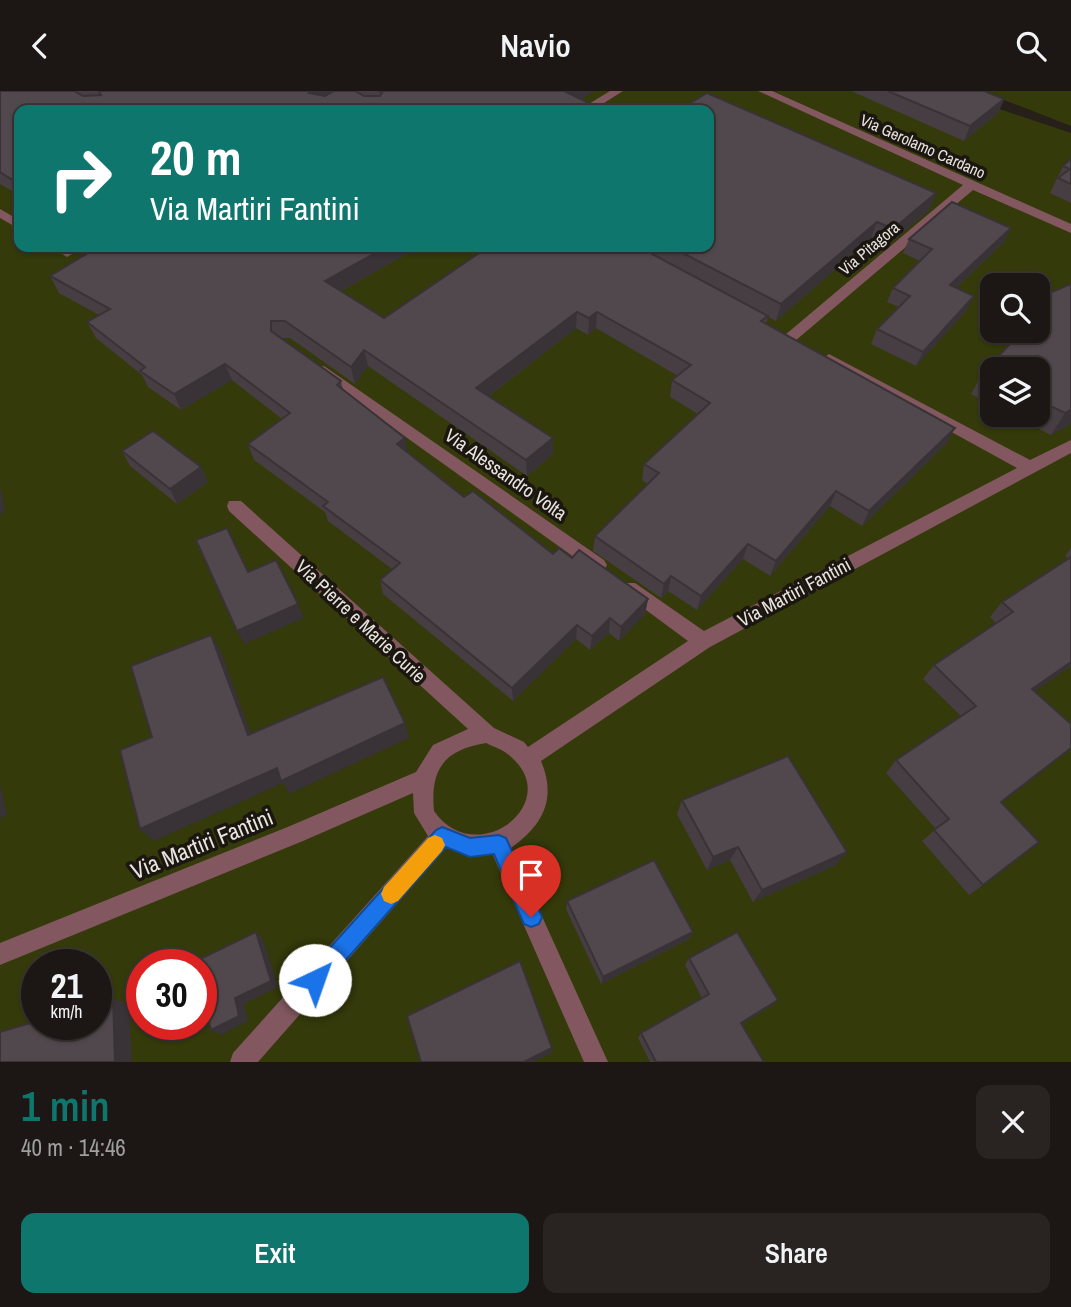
<!DOCTYPE html>
<meta charset="utf-8">
<style>
:root{--surface:#1c1714;--page:#292422;--text:#f1f3f6;--muted:#a09fa0;--line:#3a3634;--accent:#0f766e}
body{margin:0;font-family:"Archivo Narrow",sans-serif;background:var(--page);color:var(--text);height:100vh;display:flex;flex-direction:column;font-size:26px;white-space:nowrap}
*{box-sizing:border-box;margin:0}
p{font-size:23px;color:var(--muted)}
.icon{flex:none;width:38px;height:38px;fill:none;stroke:currentColor;stroke-width:2;stroke-linecap:round;stroke-linejoin:round}
.map{position:relative;height:971px;overflow:hidden}
.drawer{display:flex;flex-direction:column;background:var(--surface);flex:1}
.drawer>*{flex:none}
.banner{position:absolute;left:14px;top:14px;width:700px;height:147px;border-radius:14px;box-shadow:0 2px 5px #0004,0 0 0 2px var(--line);background:#0f766e;color:#fff;overflow:hidden}
.fabs{position:absolute;left:980px;top:182px;display:grid;gap:14px}
.fabs a{display:grid;place-items:center;width:70px;height:70px;border-radius:14px;background:var(--surface);box-shadow:0 2px 5px #0004,0 0 0 2px var(--line);font-size:35px}
.speed{position:absolute;left:21px;top:858px;display:flex;gap:14px;font-size:35px;font-weight:700;text-align:center}
.speed>*{display:grid;place-content:center;width:91px;height:91px;border-radius:50%;background:var(--surface);box-shadow:0 2px 5px #0004,0 0 0 2px var(--line);line-height:1}
.speed small{font-size:18px;font-weight:400}
.speed .limit{border:10px solid #d22;background:#fff;color:#111}
.pin{position:absolute;display:grid;place-items:center;width:60px;height:60px;color:#fff;margin:-72px -30px;border-radius:50% 50% 50% 0;rotate:-45deg;box-shadow:0 0 7px #0007}
.pin .icon{rotate:45deg}
.me{position:absolute;width:77px;margin:-38px;rotate:42deg;stroke-linejoin:round;filter:drop-shadow(0 0 5px #0008)}
.turn{display:flex;align-items:center;gap:24px;height:147px;padding:0 21px;font-size:32px}
.turn .icon{width:91px;height:91px;stroke-width:2.5}
.turn b{display:block;font-size:49px;line-height:60px}
.round{display:grid;place-items:center;flex:none;width:74px;height:74px;border-radius:14px;background:var(--page)}
.head{display:flex;align-items:center;justify-content:space-between;height:119px;padding:0 21px}
h1{font-size:42px;font-weight:600;line-height:52px;color:var(--accent)}
.cta{display:flex;gap:14px;margin-top:auto;padding:14px 21px}
.cta a{flex:1;height:80px;border-radius:14px;background:var(--accent);color:#fff;font-size:28px;font-weight:600;line-height:80px;text-align:center}
.cta a+a{background:var(--page);color:var(--text)}
header{display:flex;justify-content:space-between;align-items:center;height:91px;padding:0 21px;background:var(--surface);font-size:32px;font-weight:600}
.map>svg:first-child{display:block}
.green{fill:#343a0a;fill-rule:evenodd}
.lines{fill:none;stroke-linecap:round;stroke-linejoin:round}
.minor{fill:#82575f;fill-rule:evenodd}
.wall{fill:#463e42}
.shaded-wall{fill:#393236}
.building{fill:#51484d;stroke:#393236;stroke-width:2}
.route{fill:#1a73e8;stroke:#114b97;stroke-width:2}
.slow{fill:#f59e0b}
.labels{text-anchor:middle;stroke-width:7;stroke-linejoin:round;paint-order:stroke}
.far-street-label{font-size:16px;fill:#e8e4e0;stroke:#1c1611}
.street-label{font-size:19px;fill:#e8e4e0;stroke:#1c1611}
.near-street-label{font-size:23px;fill:#e8e4e0;stroke:#1c1611}
</style>
<header><svg class="icon" aria-label="back" viewBox="0 0 24 24"><path d="M15 5l-7 7 7 7"/></svg>Navio<svg class="icon" aria-label="search" viewBox="0 0 24 24"><circle cx="10" cy="10" r="6"/><path d="M15 15l6 6"/></svg></header>
<div class="map">
<svg width="1071" height="971" viewBox="0 0 1071 971">
<rect width="100%" height="100%" fill="#261f1a"/>
<!-- green -->
<g class="green">
<path d="M0,0h946l125,42v929h-1071zM19,19h690v137h-690zM992,194h46v46h-46zM992,278h46v46h-46zM37,873h59v60h-59zM142,873h59v60h-59z"/>
<path d="M981,0h90v35z"/>
</g>
<g class="lines">
<!-- minor -->
<g class="minor">
<path d="M610,0h13l-30,19h-14z"/>
<path d="M758,0h14l299,133v9l-98,-43 -178,151h-10v-6l178,-150z"/>
<path d="M0,118l19,11v9l-19,-11z"/>
<path d="M51,156h33l-17,10z"/>
<path d="M829,263l201,106 41,-20v13l-361,194 -169,114c16,38 2,64 -30,87l97,214h-24l-92,-209 -11,3 -35,-8 -188,214h-28l3,-9 195,-217 -14,-23 -1,-20 -110,48 -303,124v-22l290,-117 126,-54 17,-27 35,-16 -239,-218 -2,-5 2,-5h12l253,227 30,14 4,5 160,-106 -65,-48 -3,-5 3,-5h12l69,48 313,-163 -193,-106 -2,-3zM486,652c8,4 18,7 24,13 56,47 -35,115 -76,55 -4,-42 10,-61 52,-68z"/>
<path d="M324,275l280,194 3,5 -3,5h-12l-273,-195v-8z"/>
</g>
</g>
<!-- wall -->
<g class="wall">
<path d="M0,0h595l-14,8 -562,11v85l-19,-11z"/>
<path d="M851,0h133l20,8 -6,14 -34,28z"/>
<path d="M1071,68v44l-21,-10 13,-27z"/>
<path d="M936,102l-7,17 -42,36 -16,-8 -95,83 -8,-4 -2,7 189,104 -9,16 -84,82 -32,-20 -60,70 -27,-17 -46,51 -29,-19 -7,7 -68,-47 2,-15 53,-52 -6,-4 2,-16 54,-50 -28,-17 2,-17 6,-4 -82,-48 -8,7 -12,-7 -87,68 64,58 -26,22 -159,-110 -13,18 -65,-46h-9l60,43 2,9 64,62 57,45 89,57 19,4 76,41 -3,15 -26,27 -10,-8 -19,17 -14,-11 -63,62 -130,-107 -3,-14 12,-11 -64,-48 -3,-9 -71,-52 -6,-16 34,-25 -50,-39 -51,30 -33,-23 -6,-12 -46,-37 -9,-16 12,-7 -40,-22 -9,-17 48,-29h321l-78,44 43,27 104,-71h221z"/>
<path d="M909,148l95,3 -48,46 11,22 -51,56 -45,-22 6,-15 22,-22 -12,-5 6,-14 27,-27 -17,-8z"/>
<path d="M1071,193v140l-20,11 -39,-20h26v-46h-46v36l-21,-11 12,-21 55,-42v-30l2,-4z"/>
<path d="M122,360l79,16 7,15 -31,22 -47,-38z"/>
<path d="M1071,457v118l-36,25 36,58 -69,53 -19,83 -14,10 -47,-54 14,-12 -50,-56 10,-13 65,-44 -38,-37 11,-14 62,-42 -6,-6 12,-15 67,-43 -4,-3z"/>
<path d="M682,709l154,65 -83,37 -23,-42 -23,10 -30,-56z"/>
<path d="M567,810l126,31 -4,7 -88,45 -35,-75z"/>
<path d="M689,867l89,42 -7,6 -29,18 22,38h-114l-12,-24 3,-5 61,-35 -17,-33z"/>
</g>
<!-- shaded-wall -->
<g class="shaded-wall">
<path d="M312,0h24l-24,19 -3,-17z"/>
<path d="M568,0h27l-29,17v-16z"/>
<path d="M1004,8l-6,14 -34,28 6,-15z"/>
<path d="M936,102l-7,17 -42,36 6,-17z"/>
<path d="M877,131l-6,16 -95,83 5,-17z"/>
<path d="M1011,137l-7,14 -61,58 7,-15z"/>
<path d="M386,156h33l-91,51 -3,-17z"/>
<path d="M974,205l-7,14 -51,56 7,-14z"/>
<path d="M577,221l-1,16 -98,76 -2,-16z"/>
<path d="M597,221l-1,16 -8,7 1,-17z"/>
<path d="M364,259l4,16 -13,18 -4,-17z"/>
<path d="M225,273l7,16 -51,30 -7,-16z"/>
<path d="M1071,319v14l-20,11 14,-22z"/>
<path d="M955,337l-9,16 -84,82 7,-15z"/>
<path d="M405,347l3,16 -11,-10z"/>
<path d="M553,347v16l-26,22 -1,-16z"/>
<path d="M201,376l7,15 -31,22 -7,-15z"/>
<path d="M0,393l5,28 -5,2z"/>
<path d="M836,400l-6,15 -60,70 6,-15z"/>
<path d="M748,453l-5,15 -46,51 4,-14z"/>
<path d="M671,485l-3,15 -7,7 3,-14z"/>
<path d="M648,508l-3,15 -26,27 2,-14z"/>
<path d="M298,513l6,14 -60,26 -7,-13z"/>
<path d="M610,527l-1,15 -19,17 2,-14z"/>
<path d="M577,534l-1,14 -63,62 -1,-13z"/>
<path d="M211,544l10,17 36,98 -9,-15z"/>
<path d="M1071,571v4l-52,37 13,-14z"/>
<path d="M405,632l4,15 -120,56 -6,-11 -129,58 -14,-12 137,-61z"/>
<path d="M1071,657v1l-83,64 13,-11z"/>
<path d="M0,692l7,32 -7,3z"/>
<path d="M738,756l-8,13 -23,10 6,-13z"/>
<path d="M847,761l-11,13 -83,37 9,-12z"/>
<path d="M256,841l7,7 15,48 -34,17 4,17 -27,14 -10,-5 24,-32z"/>
<path d="M693,841l-4,7 -88,45 2,-7z"/>
<path d="M113,907l16,7 3,57h-17z"/>
<path d="M778,909l-7,6 -36,22 6,-5z"/>
<path d="M206,920l10,6 -35,17 -10,-5 10,-5h20v-10z"/>
<path d="M552,957v5l-19,9h-9z"/>
</g>
<!-- building -->
<g class="building">
<path d="M0,0h74l9,5 18,-1 -2,-4h213l-3,2 16,3 9,-5h21l9,5h16l2,-3 -3,-2h189l-2,1 37,18h-584v74l-19,-12z"/>
<path d="M888,0h96l20,8 -34,27z"/>
<path d="M707,2l229,100 -43,36 -16,-7 -96,82 -110,-57h38v-137h-30z"/>
<path d="M1071,68v25l-13,-6 12,-9 -7,-3z"/>
<path d="M952,111l59,26 -61,57 24,11 -51,56 -46,-23 33,-33 -17,-8 39,-39 -23,-10z"/>
<path d="M98,156h288l-61,34 59,37 104,-71h151l129,69 -7,5 194,107 -86,83 -33,-20 -60,70 -28,-17 -47,52 -30,-20 -7,8 -69,-48 64,-63 -15,-9 66,-61 -38,-23 19,-15 -94,-53 -8,6 -12,-6 -101,76 77,50 -27,22 -162,-110 -13,17 -66,-46h-14v10l70,50 -4,4 68,53 -8,6 67,53 9,-6 80,63 6,-6 13,10 7,-8 69,49 -27,28 -11,-9 -18,18 -15,-11 -65,63 -132,-108 20,-17 -77,-57 5,-4 -80,-58 42,-31 -65,-49 -51,30 -34,-23 5,-4 -58,-45 23,-13 -60,-33z"/>
<path d="M1071,193v126l-6,3 -27,-13v-31h-46v8l-9,-4 39,-42h16v-17l10,-11 -8,-6z"/>
<path d="M153,340l48,36 -31,22 -48,-38z"/>
<path d="M227,437l21,44 28,-12 22,44 -61,27 -41,-91z"/>
<path d="M1071,466v105l-39,27 39,35v24l-70,54 38,40 -56,43 -49,-55 15,-11 -53,-59 80,-54 -42,-41 79,-53 -11,-10z"/>
<path d="M211,544l37,100 135,-58 22,46 -124,58 -4,-13 -137,61 -20,-79 32,-13 -21,-71z"/>
<path d="M788,665l59,96 -85,38 -24,-43 -25,10 -31,-57z"/>
<path d="M654,769l39,72 -90,45 -36,-76z"/>
<path d="M256,841l15,49 -36,17 4,18 -28,14 -5,-19 -5,3v-50h-8l-1,-1z"/>
<path d="M737,841l41,68 -37,23 23,39h-108l-15,-29 68,-39 -20,-36z"/>
<path d="M520,870l32,87 -28,14h-103l-14,-46z"/>
<path d="M113,907l2,64h-115v-30l37,-11v3h59v-21z"/>
<path d="M170,933h11l-10,5z"/>
</g>
<!-- route -->
<path class="route" d="M442,736l28,11 29,-3 7,3 36,79 -3,7 -8,3 -7,-3 -30,-70 -24,3 -24,-10 -124,140 -7,3 -8,-3 -3,-7 3,-7 129,-143z"/>
<!-- slow -->
<path class="slow" d="M435,744l7,3 3,7 -3,6 -44,50 -7,3 -7,-3 -3,-7 3,-7 44,-49z"/>
<g class="labels">
<!-- far-street labels -->
<g class="far-street-label">
<text transform="translate(923 55) rotate(24)" y="6">Via Gerolamo Cardano</text>
<text transform="translate(869 157) rotate(-40)" y="6">Via Pitagora</text>
</g>
<!-- street labels -->
<g class="street-label">
<text transform="translate(506 383) rotate(35)" y="7">Via Alessandro Volta</text>
<text transform="translate(794 501) rotate(-28)" y="7">Via Martiri Fantini</text>
<text transform="translate(361 530) rotate(43)" y="7">Via Pierre e Marie Curie</text>
</g>
<!-- near-street labels -->
<g class="near-street-label">
<text transform="translate(202 753) rotate(-22)" y="8">Via Martiri Fantini</text>
</g>
</g>
</svg>
<div class="fabs">
<a><svg class="icon" aria-label="search" viewBox="0 0 24 24"><circle cx="10" cy="10" r="6"/><path d="M15 15l6 6"/></svg></a>
<a><svg class="icon" aria-label="layers" viewBox="0 0 24 24"><path d="M12 4l9 5-9 5-9-5zM3 14l9 5 9-5"/></svg></a>
</div>
<div class="speed"><div>21<small>km/h</small></div><div class="limit">30</div></div>
<div class="pin" style="left:531px;top:826px;background:#d93025"><svg class="icon" aria-label="arrive" viewBox="0 0 24 24"><path d="M6 21V4h12l-3 4 3 4H6"/></svg></div>
<svg class="me" style="left:315px;top:889px" viewBox="-20 -20 40 40"><circle r="19" fill="#fff"/><path d="M0-13L10 11 0 6-10 11z" fill="#1a73e8"/></svg>
<div class="banner">
<div class="turn"><svg class="icon" aria-label="right" viewBox="0 0 24 24"><path d="M7 20v-9h11M14 6l5 5-5 5"/></svg><div><b>20 m</b>Via Martiri Fantini</div></div>
</div>
</div>
<section class="drawer">
<div class="head"><div><h1>1 min</h1><p>40 m · 14:46</p></div><a class="round"><svg class="icon" aria-label="close" viewBox="0 0 24 24"><path d="M6 6l12 12M18 6L6 18"/></svg></a></div>
<div class="cta"><a>Exit</a><a>Share</a></div>
</section>
